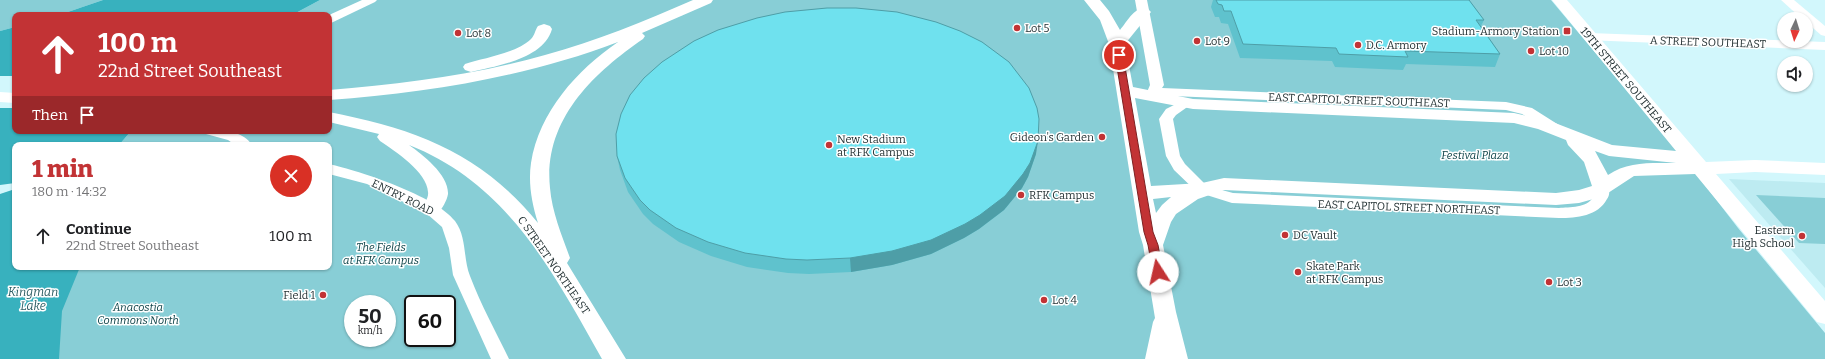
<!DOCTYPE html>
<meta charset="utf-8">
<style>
:root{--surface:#fff;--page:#f6f6f6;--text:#202124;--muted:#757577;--accent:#c23335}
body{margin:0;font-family:Bitter,serif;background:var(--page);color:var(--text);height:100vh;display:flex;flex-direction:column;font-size:15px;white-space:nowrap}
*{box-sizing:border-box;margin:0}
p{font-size:13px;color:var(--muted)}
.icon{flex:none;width:22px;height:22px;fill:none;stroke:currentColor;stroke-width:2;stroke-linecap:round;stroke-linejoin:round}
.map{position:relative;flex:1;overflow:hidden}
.drawer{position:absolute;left:12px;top:142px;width:320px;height:128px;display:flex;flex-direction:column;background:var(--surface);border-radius:8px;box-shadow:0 1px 3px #0004}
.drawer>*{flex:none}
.top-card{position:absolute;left:12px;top:12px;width:320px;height:122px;border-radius:8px;box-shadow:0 1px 3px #0004;background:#c23335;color:#fff;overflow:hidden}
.needle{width:26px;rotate:184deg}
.controls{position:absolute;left:1777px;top:12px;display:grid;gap:8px}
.controls a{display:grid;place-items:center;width:36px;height:36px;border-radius:50%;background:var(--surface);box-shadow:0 1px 3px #0004;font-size:20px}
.speed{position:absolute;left:344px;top:295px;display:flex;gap:8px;font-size:20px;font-weight:700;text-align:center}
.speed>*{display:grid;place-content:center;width:52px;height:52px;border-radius:50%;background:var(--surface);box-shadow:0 1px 3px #0004;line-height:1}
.speed small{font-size:10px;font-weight:400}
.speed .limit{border:2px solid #111;border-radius:6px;background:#fff;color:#111}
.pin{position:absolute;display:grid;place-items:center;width:34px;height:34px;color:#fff;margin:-17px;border:2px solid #fff;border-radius:50%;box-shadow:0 1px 4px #0007}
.me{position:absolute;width:44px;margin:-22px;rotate:350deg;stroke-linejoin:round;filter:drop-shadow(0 0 3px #0008)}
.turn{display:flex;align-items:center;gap:14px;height:84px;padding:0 20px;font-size:18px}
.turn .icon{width:52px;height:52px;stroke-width:2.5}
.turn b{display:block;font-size:28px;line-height:34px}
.then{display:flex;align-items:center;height:38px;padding:0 20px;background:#0003;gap:8px;font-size:15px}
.round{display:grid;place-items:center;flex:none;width:42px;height:42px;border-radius:21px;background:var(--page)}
.headline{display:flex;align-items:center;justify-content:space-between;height:68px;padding:0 20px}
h1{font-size:24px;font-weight:800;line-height:30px;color:var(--accent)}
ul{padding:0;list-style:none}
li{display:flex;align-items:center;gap:12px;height:52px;padding:0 20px}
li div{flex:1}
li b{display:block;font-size:15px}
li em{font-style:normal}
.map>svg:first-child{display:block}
.built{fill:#bdebf1}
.green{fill:#88ced6;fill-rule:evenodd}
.water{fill:#38b1be}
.pier{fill:#d2f7fc}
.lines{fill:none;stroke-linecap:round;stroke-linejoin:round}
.minor{fill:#fff;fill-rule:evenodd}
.major{fill:#fff;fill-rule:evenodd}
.wall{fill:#5fc2cd}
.shaded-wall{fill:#4e9ea7}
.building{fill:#6fe1ee;stroke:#4e9ea7}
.route{fill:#c23335;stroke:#7e2122}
.poi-dot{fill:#c23335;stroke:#fff;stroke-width:1.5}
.labels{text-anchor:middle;stroke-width:3;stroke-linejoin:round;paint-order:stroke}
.poi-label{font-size:11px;fill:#1d2b2d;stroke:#fff;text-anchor:start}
.street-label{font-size:11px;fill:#1d2b2d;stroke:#fff}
.park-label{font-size:11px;font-style:italic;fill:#0c4247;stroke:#fff}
.water-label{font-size:12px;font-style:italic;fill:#2d5e64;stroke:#fff}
</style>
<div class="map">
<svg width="1825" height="359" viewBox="0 0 1825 359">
<rect width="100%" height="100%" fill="#d2f7fc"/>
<!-- built -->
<path class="built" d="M1729,179l96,4v105z"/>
<!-- green -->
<g class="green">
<path d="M0,0h103l-44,15h-44v12l-15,4z"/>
<path d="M320,0h1231l137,163 50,65 87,105v26h-1825l32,-92h297v-122h-210l12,-14h198v-116h-37zM353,304h34v34h-34zM413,304h34v34h-34z"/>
<path d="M1756,195l69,3v46l-26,-1z"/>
</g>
<!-- water -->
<g class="water">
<path d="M103,0h217l-28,15h-233z"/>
<path d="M15,27v104h116l-12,14h-104v38l-15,2v-154z"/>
<path d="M15,189v78h65l-18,44 -3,48h-59v-165z"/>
</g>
<!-- pier -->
<rect class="pier" x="0" y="76" width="15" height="32"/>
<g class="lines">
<!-- minor -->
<g class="minor">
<path d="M362,0h15l-2,2 -46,22v-9z"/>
<path d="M1135,0h12l17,85 -2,3 344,14 26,6 30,19 2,3 -2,3h-10l-30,-19 -16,-4 -357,-15 -2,-3 3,-7z"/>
<path d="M1781,0h13l31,26v10l-4,-1 -15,-13v-3h-4z"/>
<path d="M1590,33l235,9v8l-239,-10 -2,-3 2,-3z"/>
<path d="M1186,99l5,1 2,3 -17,12 -3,4 7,37 5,8 22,22 26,7 326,15c10,-1 29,0 34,-11 2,-4 1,-8 4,-12l5,-2 5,2c3,4 3,10 0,14 -9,17 -30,19 -48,19l-327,-15 -35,-11 -23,-22 -8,-14 -7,-37 7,-10z"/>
<path d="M204,131c17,0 38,-2 48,14h-17l-7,-5 -22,-6z"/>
<path d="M329,164c31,7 107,32 126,57 12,16 8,38 15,55 11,29 26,56 39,83h-18l-38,-84 -4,-27 -7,-21 -16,-14 -59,-29 -38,-10z"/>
</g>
<!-- major -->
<g class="major">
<path d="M693,0h20l-2,3 -69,30 3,3 -2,3c-51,35 -100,82 -93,149 2,24 12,48 20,70l-3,5 59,96h-24c-49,-87 -94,-175 -193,-214 14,10 40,30 39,49 -1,7 -6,14 -10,20l-7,2 -7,-2 -3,-5c3,-5 8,-11 7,-17 -1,-20 -33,-41 -48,-51l-3,-4 2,-3 -50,-12v-10c87,17 152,41 209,111 -6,-19 -10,-40 -7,-60 8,-51 46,-93 87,-121 -92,35 -191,51 -289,58v-10c73,-6 146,-15 216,-35 51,-14 100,-34 148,-55z"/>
<path d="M1084,0h16l9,11 11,19c8,-9 15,-25 28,-21l3,3 -26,32 8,43 60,12 321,14 36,8 62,24 64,6 -124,-151h15l139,162 49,-2 70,3v12l-70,-3 -39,2 109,127v23l-8,-2 -122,-148 -61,2 -26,17 -11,5 -18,5 -23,2 -332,-15 -26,9 -22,15 -5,8 -8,23 13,67 12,47h-43l8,-37 2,-4 -12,-73 -4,-13 -30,-188 -9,-24zM1135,98l58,11 321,14 24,6 28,11 2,5 16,17 8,24 -13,4 -23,3 -332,-15 -22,5 -51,3zM1595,151l14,5 67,7c-24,0 -48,-2 -68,12zM1171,197l-9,8 -6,8 -3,-14z"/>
<path d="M544,24l6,2 2,3c-8,30 -56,37 -81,43l-6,-2 -2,-3 2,-3c19,-6 52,-11 66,-25 4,-4 4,-9 7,-13z"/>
<path d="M0,92l15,1v10l-15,-1z"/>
</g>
</g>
<!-- wall -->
<g class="wall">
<path d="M1213,0h256l15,20 -3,6 19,28 -5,13 -89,-3 -3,6 -68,-3 -3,-6 -92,-3 -12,-34 -7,-1 -2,-6h-4l-4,-10z"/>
<path d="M1036,154l-8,23 -6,11 -18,22 -25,19 -15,9 -33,16 -39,11 -41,7 -42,2 -21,-1 -41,-6 -36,-11 -32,-14 -26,-18 -10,-10 -15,-22 -8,-22 -3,-14z"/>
</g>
<!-- shaded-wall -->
<path class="shaded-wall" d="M1038,141l-2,13 -8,23 -6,11 -18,22 -25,19 -15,9 -33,16 -39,11 -41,7 -1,-14z"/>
<!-- building -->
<g class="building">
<path d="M1216,0h253l15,20h-8l24,34 -95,-3 3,6 -69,-3 -3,-6 -93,-4 -12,-33h-7l-2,-6 -4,-1z"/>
<path d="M827,8h29l41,4 39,10 24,9 22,11 27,20 20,26 8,20 2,11 -1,22 -8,22 -7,11 -18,22 -25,19 -15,9 -34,16 -39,11 -42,7 -43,2 -21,-1 -41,-6 -37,-11 -32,-14 -26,-18 -10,-10 -15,-22 -8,-22 -1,-22 5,-20 9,-19 14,-17 18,-16 32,-21 24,-11 39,-12 28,-6z"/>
</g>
<!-- route -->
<path class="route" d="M1116,53h3l4,2 30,177 5,13 5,27 -5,4 -5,-4 -5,-27 -4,-13 -29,-177z"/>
<!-- markers -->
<g class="poi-dot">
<circle cx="1017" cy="28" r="4"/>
<rect x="1563" y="27" width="8" height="8" rx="2"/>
<circle cx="458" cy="33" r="4"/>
<circle cx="1197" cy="41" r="4"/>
<circle cx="1358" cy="45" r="4"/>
<circle cx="1531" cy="51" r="4"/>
<circle cx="1102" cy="137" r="4"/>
<circle cx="829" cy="145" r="4"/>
<circle cx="1021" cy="195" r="4"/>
<circle cx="1285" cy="235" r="4"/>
<circle cx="1802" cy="236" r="4"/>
<circle cx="1298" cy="272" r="4"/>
<circle cx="1549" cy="282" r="4"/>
<circle cx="323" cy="295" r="4"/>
<circle cx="1044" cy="300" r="4"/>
</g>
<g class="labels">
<!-- poi labels -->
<g class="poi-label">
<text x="1025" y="32">Lot 5</text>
<text x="1559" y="35" text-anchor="end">Stadium-Armory Station</text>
<text x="466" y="37">Lot 8</text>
<text x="1205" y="45">Lot 9</text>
<text x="1366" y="49">D.C. Armory</text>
<text x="1539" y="55">Lot 10</text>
<text x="1094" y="141" text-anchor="end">Gideon's Garden</text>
<text x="837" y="143">New Stadium<tspan x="837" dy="13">at RFK Campus</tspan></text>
<text x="1029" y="199">RFK Campus</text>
<text x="1794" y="234" text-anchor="end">Eastern<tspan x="1794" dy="13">High School</tspan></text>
<text x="1293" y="239">DC Vault</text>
<text x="1306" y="270">Skate Park<tspan x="1306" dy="13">at RFK Campus</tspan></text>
<text x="1557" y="286">Lot 3</text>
<text x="315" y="299" text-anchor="end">Field 1</text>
<text x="1052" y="304">Lot 4</text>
</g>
<!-- street labels -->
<g class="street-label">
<text transform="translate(1708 42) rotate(2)" y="4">A STREET SOUTHEAST</text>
<text transform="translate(1626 80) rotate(50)" y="4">19TH STREET SOUTHEAST</text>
<text transform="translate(1359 100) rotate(2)" y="4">EAST CAPITOL STREET SOUTHEAST</text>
<text transform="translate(403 197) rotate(26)" y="4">ENTRY ROAD</text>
<text transform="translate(1409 207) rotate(2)" y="4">EAST CAPITOL STREET NORTHEAST</text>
<text transform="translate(554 265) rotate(55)" y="4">C STREET NORTHEAST</text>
</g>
<!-- park labels -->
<g class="park-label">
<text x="1475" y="159">Festival Plaza</text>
<text x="381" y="251">The Fields<tspan x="381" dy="13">at RFK Campus</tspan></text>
<text x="138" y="311">Anacostia<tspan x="138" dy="13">Commons North</tspan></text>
</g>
<!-- water labels -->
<g class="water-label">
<text x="33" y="296">Kingman<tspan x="33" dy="14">Lake</tspan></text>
</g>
</g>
</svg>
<div class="controls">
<a><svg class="needle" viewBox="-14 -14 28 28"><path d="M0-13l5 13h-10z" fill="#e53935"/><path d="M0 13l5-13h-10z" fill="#757577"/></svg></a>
<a><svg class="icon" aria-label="sound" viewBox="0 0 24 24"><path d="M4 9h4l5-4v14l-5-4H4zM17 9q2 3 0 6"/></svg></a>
</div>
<div class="speed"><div>50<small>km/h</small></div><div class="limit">60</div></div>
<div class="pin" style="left:1119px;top:55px;background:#d93025"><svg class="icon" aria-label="arrive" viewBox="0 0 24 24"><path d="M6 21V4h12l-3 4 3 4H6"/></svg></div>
<svg class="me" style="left:1158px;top:272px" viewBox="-20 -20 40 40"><circle r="19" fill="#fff"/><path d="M0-13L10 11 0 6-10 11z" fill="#c23335"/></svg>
<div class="top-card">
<div class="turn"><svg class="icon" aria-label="ahead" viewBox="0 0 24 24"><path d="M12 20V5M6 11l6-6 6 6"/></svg><div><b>100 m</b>22nd Street Southeast</div></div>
<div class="then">Then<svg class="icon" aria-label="arrive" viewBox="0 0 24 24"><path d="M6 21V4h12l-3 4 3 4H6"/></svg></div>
</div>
<section class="drawer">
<div class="headline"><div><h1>1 min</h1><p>180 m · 14:32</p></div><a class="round" style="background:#d93025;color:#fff"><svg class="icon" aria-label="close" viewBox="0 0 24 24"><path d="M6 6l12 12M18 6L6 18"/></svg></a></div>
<ul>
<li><svg class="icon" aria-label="ahead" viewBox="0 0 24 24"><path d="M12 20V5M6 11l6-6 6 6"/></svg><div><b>Continue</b><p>22nd Street Southeast</p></div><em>100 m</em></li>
</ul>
</section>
</div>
